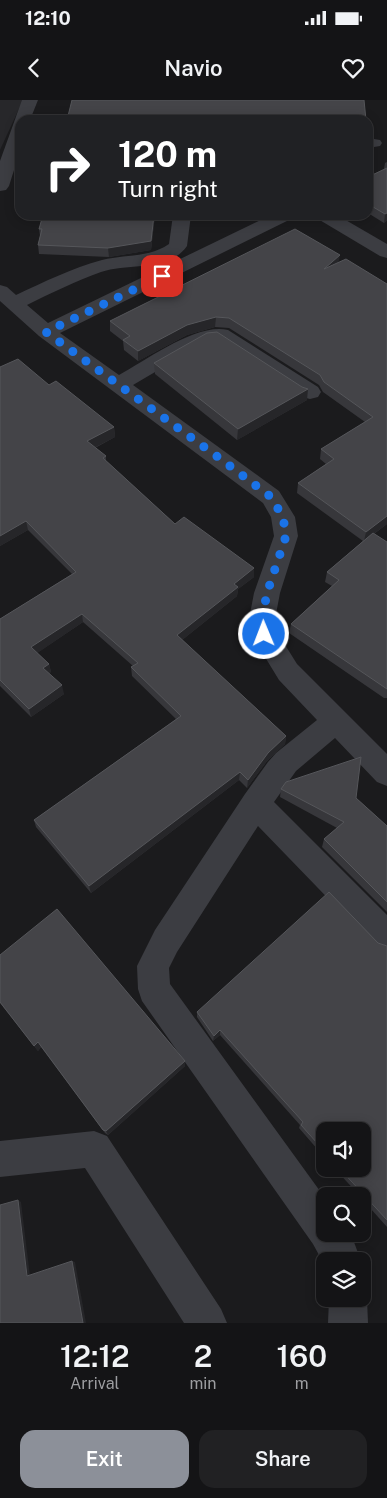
<!DOCTYPE html>
<style>
:root{--surface:#141416;--page:#212123;--text:#f1f3f6;--muted:#9d9ea1;--line:#333335;--accent:#8c9099}
body{margin:0;font-family:"Public Sans",sans-serif;background:var(--page);color:var(--text);height:100vh;display:flex;flex-direction:column;font-size:19px;white-space:nowrap}
*{box-sizing:border-box;margin:0}
p{font-size:16px;color:var(--muted)}
.icon{flex:none;width:28px;height:28px;fill:none;stroke:currentColor;stroke-width:2;stroke-linecap:round;stroke-linejoin:round}
.map{position:relative;height:1223px;overflow:hidden}
.side{display:flex;flex-direction:column;background:var(--surface);flex:1}
.side>*{flex:none}
.banner{position:absolute;left:15px;top:15px;width:358px;height:105px;border-radius:15px;box-shadow:0 2px 12px #0003,0 0 0 1px var(--line);background:#202124;color:#fff;overflow:hidden}
.buttons{position:absolute;left:316px;top:1022px;display:grid;gap:10px}
.buttons a{display:grid;place-items:center;width:55px;height:55px;border-radius:10px;background:var(--surface);box-shadow:0 2px 12px #0003,0 0 0 1px var(--line);font-size:25px}
.pin{position:absolute;display:grid;place-items:center;width:42px;height:42px;color:#fff;margin:-21px;border-radius:10px;box-shadow:0 2px 8px #0006}
.me{position:absolute;width:55px;margin:-28px;rotate:359deg;stroke-linejoin:round;filter:drop-shadow(0 0 4px #0008)}
.turn{display:flex;align-items:center;gap:18px;height:105px;padding:0 20px;font-size:22px}
.turn .icon{width:65px;height:65px;stroke-width:2.5}
.turn b{display:block;font-size:35px;line-height:42px}
.eta{display:flex;justify-content:space-evenly;align-items:center;height:85px;text-align:center}
.eta b{font-size:30px;font-weight:600;line-height:35px}
.action{display:flex;gap:10px;margin-top:auto;padding:10px 20px}
.action a{flex:1;height:58px;border-radius:15px;background:var(--accent);color:#fff;font-size:20px;font-weight:600;line-height:58px;text-align:center}
.action a+a{background:var(--page);color:var(--text)}
.status{display:flex;justify-content:space-between;align-items:center;height:35px;padding:0 25px;background:var(--surface);direction:ltr}
.status svg{height:14px;fill:currentColor}
header{display:flex;justify-content:space-between;align-items:center;height:65px;padding:0 20px;background:var(--surface);font-size:22px;font-weight:600}
.map>svg:first-child{display:block}
.built{fill:#27272a}
.lines{fill:none;stroke-linecap:round;stroke-linejoin:round}
.minor{fill:#3c3d42;fill-rule:evenodd}
.wall{fill:#37373b}
.shaded-wall{fill:#262629}
.building{fill:#444448;stroke:#55565a}
.route{stroke:#1a73e8;stroke-width:9;stroke-dasharray:0 16.2}
</style>
<div class="status"><b>12:10</b><svg viewBox="0 0 49 12"><path d="M0 12V9h3v3zM5 12V6h3v6zM10 12V3h3v9zM15 12V0h3v12zM26 1h20v11H26zM47 4h2v5h-2z"/></svg></div>
<header><svg class="icon" aria-label="back" viewBox="0 0 24 24"><path d="M15 5l-7 7 7 7"/></svg>Navio<svg class="icon" aria-label="heart" viewBox="0 0 24 24"><path d="M12 20l-8-8c-3-5 5-10 8-4 3-6 11-1 8 4z"/></svg></header>
<div class="map">
<svg width="387" height="1223" viewBox="0 0 387 1223">
<rect width="100%" height="100%" fill="#1b1b1d"/>
<!-- built -->
<path class="built" d="M0,0h23l-23,50z"/>
<g class="lines">
<!-- minor -->
<g class="minor">
<path d="M22,0h16l-8,20h-10v31l-11,35 -3,4 -6,1v-30z"/>
<path d="M368,38l12,2 2,3 -2,3 -12,2z"/>
<path d="M173,115h18l-4,31c-18,26 -59,17 -86,26 -25,9 -50,21 -74,33l21,18 223,-108h23l-3,4 -231,114 59,42c27,-15 79,-53 109,-45l90,57 3,5 -3,5 -8,2 -8,-2 -85,-56 -11,1 -73,43 146,106 16,26 3,19 -18,57 -4,21 1,18 20,32 90,90v32l-10,-4 -42,-44 -39,33 -22,31 113,113v38l-11,-5 -118,-122 -81,126 -8,16 1,16 155,214v36h26l10,27h-36v5l-12,-22 -171,-243 -4,-12 -1,-23 18,-36 90,-136 23,-32 8,-9 41,-33 -38,-40 -28,-46 -1,-20 4,-21 20,-57 -3,-19 -8,-14 -224,-167 -39,-35v-16l7,2 9,8c28,-13 56,-27 86,-35 24,-6 47,-2 67,-16z"/>
<path d="M315,115h22l50,29v14l-7,-2 -62,-37z"/>
<path d="M94,1031l13,5 114,173 6,14h-43l-99,-155 -85,9v-36z"/>
<path d="M362,1187l5,12 1,24h-40l1,-24h33z"/>
</g>
</g>
<!-- wall -->
<g class="wall">
<path d="M387,62v58l-3,3 -16,-10v-36l16,-8 1,-6z"/>
<path d="M43,115h112l-4,35 -42,7 -70,-3 -1,-9 2,-9 -1,-7z"/>
<path d="M339,162l48,22v240l-13,10 13,8v156h-3l-95,-65 2,-9 41,-38 -7,-4 2,-10 36,-31 -66,-48 1,-10 28,-19 -6,-5 1,-10 44,-27 -42,-30 -4,-7 -90,-57 -14,-1 -28,8 -49,26 -14,-11 -1,-9 -13,-10v-10z"/>
<path d="M154,263l153,37 -70,40 -82,-66z"/>
<path d="M0,267l49,18 65,42 1,10 -20,11 11,8v5l69,63 79,53 -16,12 -1,7 -55,44 104,96 -1,8 -18,17 -20,27 -8,-8 -148,113 -55,-66 -2,-7 142,-101 -44,-43 -1,-9 2,-1 -50,-44 -46,31 12,11 2,8 -2,1 15,21 -33,23 -31,-31v-67l72,-45 -44,-44 -28,16z"/>
<path d="M281,689l75,9 31,28v86l-65,-65 2,-8 13,-11 -57,-31z"/>
<path d="M378,843l9,3v281l-25,-28v-3h-2l-25,-27h27l-37,-38v27l-26,-30 1,-3 -80,-90 -7,6 -16,-24v-5z"/>
<path d="M0,855l185,106v5l-77,69 -3,-2 -64,-86 -3,4 -38,-48z"/>
</g>
<!-- shaded-wall -->
<g class="shaded-wall">
<path d="M387,113v7l-3,3 1,-9z"/>
<path d="M154,115h1l-4,35 -42,7 -1,-9z"/>
<path d="M340,155l-2,10 -14,4z"/>
<path d="M216,217l-1,10 -28,8 -49,26v-10l49,-26z"/>
<path d="M308,289l-1,11 -70,40 1,-11z"/>
<path d="M114,327l1,10 -27,14 -1,-10z"/>
<path d="M387,416v8l-23,17 2,-9z"/>
<path d="M26,421l2,9 -28,16v-10z"/>
<path d="M254,468v9l-16,12 -1,7 -60,48v-9l57,-51z"/>
<path d="M82,514l1,8 -50,34 -2,-9z"/>
<path d="M49,564l2,8 -6,4 -2,-8z"/>
<path d="M62,585l2,9 -33,23 -2,-8z"/>
<path d="M286,636l-1,8 -18,17 -20,27 1,-8 20,-27z"/>
<path d="M240,672l-1,8 -148,113 -2,-7z"/>
<path d="M220,930v5l-7,6 1,-5z"/>
<path d="M38,942l3,5 -3,4 -4,-5z"/>
<path d="M185,961v5l-77,69 -2,-4z"/>
<path d="M18,1100l3,2 9,74h-3z"/>
<path d="M72,1161l3,1 11,61h-3z"/>
</g>
<!-- building -->
<g class="building">
<path d="M72,0h292l2,20h-299z"/>
<path d="M387,68v45l-2,1 -17,-10v-27z"/>
<path d="M43,115h111l-3,26 -43,7 -70,-3 4,-16h-3z"/>
<path d="M295,129l45,26 -16,14 22,-10 41,25v232l-21,16 -68,-49 36,-24 -13,-10 52,-32 -49,-35 -4,-7 -91,-57 -13,-1 -29,8 -49,26 -15,-11 7,-4 -20,-15z"/>
<path d="M217,232l85,55 6,2 -70,40 -84,-66 53,-30z"/>
<path d="M18,259l31,26 7,-4 58,46 -27,14 19,15 -3,2 72,66 9,-7 70,51 -20,16 4,3 -61,48 109,101 -18,17 -20,27 -8,-8 -151,114 -55,-66 147,-104 -50,-49 7,-4 -56,-49 -51,33 18,17 -6,4 19,17 -33,24 -29,-29v-61l76,-47 -50,-51 -26,15v-169z"/>
<path d="M373,433l14,9v147l-96,-65 48,-44 -12,-8z"/>
<path d="M361,657l-5,41 31,28v76l-63,-63 20,-17 -63,-33 5,-7z"/>
<path d="M329,792l49,51 9,3v274l-47,-51h22v-38h-37v21l-24,-27 2,-3 -83,-92 -6,6 -17,-24z"/>
<path d="M57,809l128,152 -79,70 -3,-1 -65,-88 -4,4 -34,-44v-47z"/>
<path d="M18,1100l9,76 45,-15 11,62h-83v-118z"/>
</g>
<g class="lines">
<!-- route -->
<path class="route" d="M162,176l-116,56 176,128 49,37 12,20 3,19 -19,57 -4,21 1,20"/>
</g>
</svg>
<div class="buttons">
<a><svg class="icon" aria-label="sound" viewBox="0 0 24 24"><path d="M4 9h4l5-4v14l-5-4H4zM17 9q2 3 0 6"/></svg></a>
<a><svg class="icon" aria-label="search" viewBox="0 0 24 24"><circle cx="10" cy="10" r="6"/><path d="M15 15l6 6"/></svg></a>
<a><svg class="icon" aria-label="layers" viewBox="0 0 24 24"><path d="M12 4l9 5-9 5-9-5zM3 14l9 5 9-5"/></svg></a>
</div>
<div class="pin" style="left:162px;top:176px;background:#d93025"><svg class="icon" aria-label="arrive" viewBox="0 0 24 24"><path d="M6 21V4h12l-3 4 3 4H6"/></svg></div>
<svg class="me" style="left:264px;top:534px" viewBox="-20 -20 40 40"><circle r="17" fill="#1a73e8" stroke="#fff" stroke-width="3"/><path d="M0-11L8 9 0 5-8 9z" fill="#fff"/></svg>
<div class="banner">
<div class="turn"><svg class="icon" aria-label="right" viewBox="0 0 24 24"><path d="M7 20v-9h11M14 6l5 5-5 5"/></svg><div><b>120 m</b>Turn right</div></div>
</div>
</div>
<section class="side">
<div class="eta">
<div><b>12:12</b><p>Arrival</p></div>
<div><b>2</b><p>min</p></div>
<div><b>160</b><p>m</p></div>
</div>
<div class="action"><a>Exit</a><a>Share</a></div>
</section>
